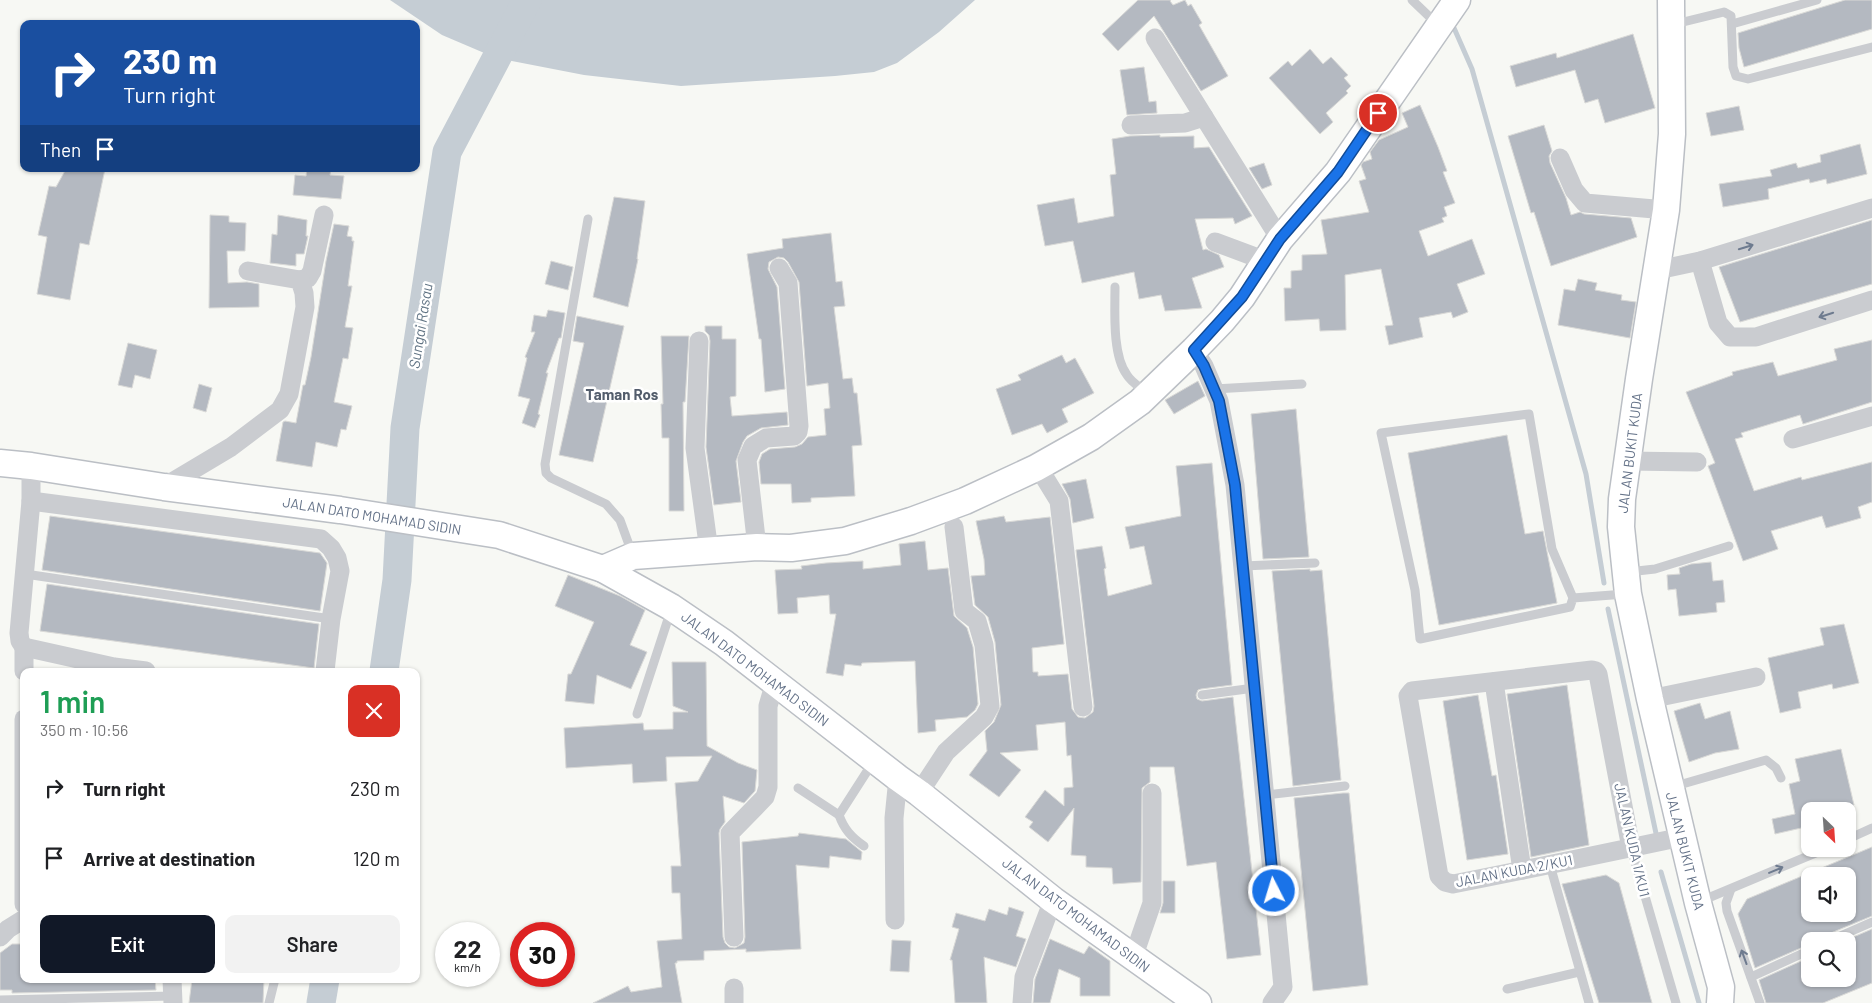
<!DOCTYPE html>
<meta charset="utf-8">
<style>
:root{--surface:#fff;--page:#f2f2f2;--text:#202124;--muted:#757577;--accent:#111827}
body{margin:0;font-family:Barlow,sans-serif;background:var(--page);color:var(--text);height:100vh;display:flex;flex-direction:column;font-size:19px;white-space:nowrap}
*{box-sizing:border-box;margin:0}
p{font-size:16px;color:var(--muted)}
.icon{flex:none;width:28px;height:28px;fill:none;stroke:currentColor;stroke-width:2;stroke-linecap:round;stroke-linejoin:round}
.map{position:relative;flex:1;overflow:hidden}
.drawer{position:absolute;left:20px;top:668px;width:400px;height:315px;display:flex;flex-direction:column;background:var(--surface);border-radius:10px;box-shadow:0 1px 4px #0004}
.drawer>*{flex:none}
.top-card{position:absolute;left:20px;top:20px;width:400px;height:152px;border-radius:10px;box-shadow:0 1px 4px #0004;background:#1a4fa0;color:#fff;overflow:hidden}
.needle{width:32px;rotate:155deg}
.fabs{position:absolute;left:1801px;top:802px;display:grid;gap:10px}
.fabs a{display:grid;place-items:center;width:55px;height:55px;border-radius:10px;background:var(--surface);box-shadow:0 1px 4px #0004;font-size:25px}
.speed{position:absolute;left:435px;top:922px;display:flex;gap:10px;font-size:25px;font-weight:700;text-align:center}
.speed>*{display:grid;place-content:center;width:65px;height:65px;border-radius:50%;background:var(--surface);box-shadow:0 1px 4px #0004;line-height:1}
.speed small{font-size:12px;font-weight:400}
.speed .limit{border:8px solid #d22;background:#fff;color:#111}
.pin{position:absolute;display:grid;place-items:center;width:42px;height:42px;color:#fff;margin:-21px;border:2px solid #fff;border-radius:50%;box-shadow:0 1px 5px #0007}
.me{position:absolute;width:55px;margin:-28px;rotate:355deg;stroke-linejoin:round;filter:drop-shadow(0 0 4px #0008)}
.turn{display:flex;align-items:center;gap:18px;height:105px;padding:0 20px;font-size:22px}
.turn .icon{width:65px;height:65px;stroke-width:2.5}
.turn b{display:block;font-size:35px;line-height:42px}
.then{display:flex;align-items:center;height:48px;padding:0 20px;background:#0003;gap:10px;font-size:19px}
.round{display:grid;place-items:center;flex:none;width:52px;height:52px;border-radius:10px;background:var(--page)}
.summary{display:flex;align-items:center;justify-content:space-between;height:85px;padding:0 20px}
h1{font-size:30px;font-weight:600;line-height:38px;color:#1e9e55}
.primary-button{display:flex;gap:10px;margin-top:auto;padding:10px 20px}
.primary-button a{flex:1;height:58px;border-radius:10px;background:var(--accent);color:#fff;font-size:20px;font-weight:600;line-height:58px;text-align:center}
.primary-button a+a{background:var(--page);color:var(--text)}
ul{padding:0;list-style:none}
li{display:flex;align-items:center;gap:15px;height:70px;padding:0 20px}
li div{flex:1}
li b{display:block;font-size:19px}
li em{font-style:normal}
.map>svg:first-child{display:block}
.water{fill:#c5cdd4}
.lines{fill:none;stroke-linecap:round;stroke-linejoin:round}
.stream{stroke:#c5cdd4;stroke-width:5}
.river{stroke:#c5cdd4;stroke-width:29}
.building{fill:#b4b9c1;stroke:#d9d9d7;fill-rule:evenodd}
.secondary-casing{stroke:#bbbfc5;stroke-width:29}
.lane{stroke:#caccd0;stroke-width:9}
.street{stroke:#caccd0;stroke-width:19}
.secondary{stroke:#fff;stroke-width:26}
.oneway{stroke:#6e7b8f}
.route-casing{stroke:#114b97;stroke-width:12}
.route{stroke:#1a73e8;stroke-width:9}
.labels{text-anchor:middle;stroke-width:5;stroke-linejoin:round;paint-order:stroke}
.street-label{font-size:14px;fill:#647288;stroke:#fff}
.water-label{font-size:15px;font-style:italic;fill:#607383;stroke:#fff}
.neighbourhood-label{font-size:15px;font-weight:bold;fill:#535d6c;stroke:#fff}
</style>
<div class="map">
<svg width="1872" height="1003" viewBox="0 0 1872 1003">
<rect width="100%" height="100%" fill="#f7f8f4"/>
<!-- water -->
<path class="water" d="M390,0h585l-36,32 -42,31 -23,9 -39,4 -154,10 -97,-11 -88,-17 -54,-23z"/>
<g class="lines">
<!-- stream -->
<g class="stream">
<path d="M1454,28l18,41 114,405 18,109"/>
<path d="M1608,609l49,229"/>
<path d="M1661,872l38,131"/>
</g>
<!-- river -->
<g class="river">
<path d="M384,671l13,-91 8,-152 42,-276 80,-152"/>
<path d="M321,1003l4,-24"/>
</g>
</g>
<!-- building -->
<g class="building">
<path d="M1138,0h33l-1,1 3,4 12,-5 3,6 3,-2 11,19 -3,2 29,51 -27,15 -47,-75 -36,35 -16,-17z"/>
<path d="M1845,0h27v29l-128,38 -5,-19 -1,-15z"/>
<path d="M1633,34l22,74 -50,15 -7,-24 -13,4 -10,-33 -59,17 -6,-21 46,-13 1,5z"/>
<path d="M1310,49l13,15 8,-7 17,18 -4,3 7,8 -5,5 2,2 -22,20 7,9 -13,12 -51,-56 19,-17 4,5z"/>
<path d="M1144,67l5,35 7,-1 1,12 -30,2 -7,-45z"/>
<path d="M1420,105l18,42 9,24 -4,1 12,31 -11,4 3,9 -5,2 2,4 -25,9 9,25 44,-17 13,35 -28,10 11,28 -15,6 -2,-6 -32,6 4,19 -34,8 -4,-19 8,-1 -12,-56 -36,6 1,55 -26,1 -1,-12 -34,2 -1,-33h7v-17l11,-1v-15l25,-1 -6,-34 48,-8 -10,-31 7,-2 -5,-14 2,-3 9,-3 -2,-7 9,-12 29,-13 -6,-14z"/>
<path d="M1739,106l5,24 -33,6 -5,-23z"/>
<path d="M1544,125l8,26 -3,5 1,7 16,35 5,17 9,-3 4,2 47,4 6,19 -86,29 -17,-54 -3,1 -23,-77z"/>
<path d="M1160,135v2l34,-1v12l15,-1 43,69 -17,8 -2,-6 -38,1 8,31 3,-1 13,6 5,12 -32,11 10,30 -37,3 -4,-16 -22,4 -5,-27 -52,11 -9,-42 -28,5 -8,-41 37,-7 4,25 36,-7 -4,-41 6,-1 -4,-35 18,-3z"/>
<path d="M1860,144l7,30 -40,10 -1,-5 -16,4 -1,-4 -41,10 1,10 -46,8 -4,-23 53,-8 -2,-6 26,-7 2,5 23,-6 -1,-7z"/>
<path d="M1264,163l8,22 -10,4 -13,-21z"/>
<path d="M66,169h39l-16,76 -9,-2 -10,57 -33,-6 10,-57 -9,-2 11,-49 7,1z"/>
<path d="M307,169h24l-1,6 14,1 -3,23 -48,-4 2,-20 11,1z"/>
<path d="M614,197l31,4 -8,58h1l-10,48 -35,-10z"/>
<path d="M210,215l19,1v6l17,1 -1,28h-18l1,32 19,-1 12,2v23l-50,1z"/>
<path d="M278,215l29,5 -1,16h2l-4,18h-8v12l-26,-3 2,-29 5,1z"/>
<path d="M1872,220v64l-132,38 -21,-55z"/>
<path d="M334,224l15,2 -2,10 5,1v4h2l-6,45h4l-7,41 8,1 -5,31 -5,-1 -9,44 18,4 -6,24 -5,-1 -4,18 -21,-5 -4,25 -36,-6 7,-39 2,-1 11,2 7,-38h2l6,-28 15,-96z"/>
<path d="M831,233l5,49 6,-1 3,25 -11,1 9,72 9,-1 2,15h3l5,52 -10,1 3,50 -44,2v4l-19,1 -1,-19h-30l-2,-22 3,-8 8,-5 25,-2 7,-3 6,-7 18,-2 -2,-26 6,-1 -2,-25 -21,3 -8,-104 -11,-20 -4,-4 -6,-1 -9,5 -1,7 9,18 8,102 -20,3 -4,-53h-2l-12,-85 36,-6 -1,-9z"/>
<path d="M551,261l22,6 -5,23 -23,-6z"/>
<path d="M1578,279l19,4 -2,7 27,5 -1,5 15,2 -6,36 -72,-13 6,-36 11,2z"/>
<path d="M548,310l17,3 -4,25h-2l-13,35h2l-10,41 2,1 -5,13 -13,-5 8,-24 -12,-3 9,-38 -2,-1 10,-25h-4l3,-17 12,2z"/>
<path d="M577,316l47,10 -31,136 -34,-7 25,-112 -11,-2z"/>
<path d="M705,326h17v13h14v57l-6,1 2,19 55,-4 1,13 -27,3 -14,8 -4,6 -7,19 5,41 -27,3 -8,-58 4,-106 -1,-6 -4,-4z"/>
<path d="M661,336h28l-4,66h-2l1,109h-15v-73h-7l-1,-34h2z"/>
<path d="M1872,340v62l-69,22 -3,-9 -59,18 2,4 -8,2 19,52 47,-14 1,3 70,-18v40l-14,5 3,11 -35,10 -4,-12 -51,15 7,18 -35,12 -35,-95 7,-3 -29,-71 47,-17 -1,-3 41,-10 5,14 59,-16 -3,-11z"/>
<path d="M128,343l29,7 -7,29 -15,-4 -3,13 -14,-3z"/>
<path d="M1062,355l4,8 9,-5 19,35 -32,16 6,13 -21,11 -5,-9 -30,11 -16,-46 25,-9 -3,-5z"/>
<path d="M1198,381l7,15 -31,18 -9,-14z"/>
<path d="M199,384l13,4 -6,24 -13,-4z"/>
<path d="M1296,409l13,148 -46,2 -12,-145z"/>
<path d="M1507,435l18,99 18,-3 14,72 -118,22 -31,-172z"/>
<path d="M1212,463l20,222 -31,4 -3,1 -2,5 1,4 5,2 31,-4 28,258 -34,4 -11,-97 -29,4 -13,-99h-24v15l-8,6 -1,94 -28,2 -1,-16 -26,-1v-11l-15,-1 3,-47 -26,34 -19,-15 4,-5 -8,-5 20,-27 19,16v-18l9,-1 -2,-32 -4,1 -2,-34 -29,3 2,25 -38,3 21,17 -22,27 -30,-22 18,-24 -2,-20 9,-9 7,-17 -6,-63 -7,-25 -13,-12 -4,-29 14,-1 -1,-16 -8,-38 28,-5 2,6 44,-5 14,127 -32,4 1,24h5v4l30,-2 4,35 6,8 7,1 8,-6 1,-6 -18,-156 26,-4 4,22 -2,1 4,27 44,-12 -8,-38 -14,3 -5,-22 56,-11 -5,-50z"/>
<path d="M1086,479l8,39 -21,5 -3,-24 -8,-15z"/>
<path d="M50,516l270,37 7,10 -7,48 -278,-41z"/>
<path d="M925,541l3,29 20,-2 6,48 13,12 6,19 5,57 -3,6 -8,7 -32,3 1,11 -18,2 -3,-72 -53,2 -1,3 -16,-2 -2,12 -17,-3 10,-59h-6l-1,-19 -32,3 1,15 -20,1 -3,-44 27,-1 -1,-3 25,-3 37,-2v8l38,-4 -2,-21z"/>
<path d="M1711,562l2,19 10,-1 2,22 -9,1 1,9 -38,4 -3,-27 -8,1 -1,-15 13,-1 -1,-6 12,-4z"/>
<path d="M1310,569v2l12,-1 19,210 -48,6 -21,-215z"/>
<path d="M568,575l52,21 25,14 -15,35 17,7 -16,37 -34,-14 -3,29 -29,-3 3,-27h3l23,-52 -39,-16z"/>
<path d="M47,584l272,40 -5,44 -274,-37z"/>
<path d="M1844,624l15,59 -26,6 -1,-5 -34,8 3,16 -21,5 -12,-55 56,-13 -4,-17z"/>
<path d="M672,662h34l1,84 31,17 19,7 -2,21 -11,12 -21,-7 2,26 -5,7 -1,4 4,104 2,6 4,4 6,1 9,-5 1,-6 -3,-95 56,-6 1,-3 47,6 16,13 -1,8 -31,-4 -1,12 -33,-3 5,84 -55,3v-3l-42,2v9l-27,1v2h-2l7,40h-89l35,-17 3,6 31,-5 -5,-46 25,-2 -2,-46h-8l-1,-27h10l-6,-83 23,-2 14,-25 -46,1 1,24 -34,2 -1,-19 -66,4 -2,-40 79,-5 1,7 29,-1v-17h15l-15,-6z"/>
<path d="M1567,685l22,160 -58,12 -24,-163z"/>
<path d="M1478,695l14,81 4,-1 12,79 -41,6 -24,-159z"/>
<path d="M1700,703l5,16 25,-8 9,38 -24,4 -26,9 -15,-51z"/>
<path d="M1841,749l13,56 -8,2 1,4h-37v15l-35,8 -3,-15 23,-5 -6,-30 11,-3 -5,-22z"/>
<path d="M1343,793h6l19,192 -55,6 -19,-193z"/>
<path d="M1872,847v69l-46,19 -3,6h-13v3l-55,24 -17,-54 9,-15zM1810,876h38v38h-38z"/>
<path d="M1606,875l13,8 33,120h-53l-37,-119z"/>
<path d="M1163,881h12v32h-15l3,-10z"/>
<path d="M1009,907l15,5 -8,24 10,3 -10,28 -32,-10 3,46h-32l-3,-43h-2l9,-31 -7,-2 4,-14 29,8 4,-12 18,6z"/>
<path d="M1872,929v54l-49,20h-57l-7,-23 51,-23v22h38v-38h-4z"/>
<path d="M1050,939l34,15 5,-8 21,15v35h-30v-18l-21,-9 -9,34h-17l2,-24z"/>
<path d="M892,940l19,1 -2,31 -19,-1z"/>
<path d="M12,944h12v35h131l1,11 -144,3v-3h-12v-37z"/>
<path d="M192,979h72l-1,24h-74z"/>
</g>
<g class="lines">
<defs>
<g id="secondary">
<path d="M1671,0l1,134 -6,76 -27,169 -17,120 -1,28 7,67 22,105 48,204 23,84 -1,16"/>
<path d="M0,463l31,3 133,21 176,23 159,25 104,34 68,38 53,36 174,135 21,15 134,107 145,103"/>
<path d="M603,569l30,-13 124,-9 34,1 54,-7 66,-20 54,-20 71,-33 55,-31 49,-35 54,-52 28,-29 20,-24 38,-58 58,-67 119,-172"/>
</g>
</defs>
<!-- secondary casing -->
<use href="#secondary" class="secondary-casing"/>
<!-- lane -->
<g class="lane">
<path d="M1412,0l25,24"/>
<path d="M1675,24l49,-12 7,4 2,51 3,9 12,3 124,-32"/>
<path d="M1732,24l85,-24"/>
<path d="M588,219l-43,245 1,9 5,5 55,26 14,16 12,33"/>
<path d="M1115,287c0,24 -3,68 12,88 4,7 14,13 20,18"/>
<path d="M1214,389l88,-5"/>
<path d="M1243,566l72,-3"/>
<path d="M1628,572l27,-3 74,-23"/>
<path d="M25,574l306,45"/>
<path d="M1573,598l-3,9 -150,32 -5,-49 -34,-157 148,-19 23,135 21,49 52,-4"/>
<path d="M1202,695l52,-7"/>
<path d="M637,714l34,-104"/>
<path d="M1672,787l94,-27 10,8 5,10"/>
<path d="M798,788l41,27"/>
<path d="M1265,795l80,-9"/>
<path d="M1848,839l24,-11"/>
<path d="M864,846c-13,-9 -20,-17 -25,-31l34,-53"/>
<path d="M1631,848l45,155"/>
<path d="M1550,865l39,138"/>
<path d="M1731,889l-5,14 1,8 33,92"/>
<path d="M1701,901l124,-52"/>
<path d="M1829,941l43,-19"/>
<path d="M1751,977l59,-27"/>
<path d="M1507,989l72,-17"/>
<path d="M0,1000l173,-4"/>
<path d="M269,1003l6,-24"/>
</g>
<!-- street -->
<g class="street">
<path d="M1155,38l49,79"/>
<path d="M1131,125l54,-2 19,-6 76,122"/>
<path d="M1560,158l14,32 11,13 81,7"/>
<path d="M1215,242l51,19"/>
<path d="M1700,261l18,62 12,14h26l116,-37"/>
<path d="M1658,270l42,-9 172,-53"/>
<path d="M300,280l8,-2 4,-7 12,-56"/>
<path d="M699,341l-4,107 14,103"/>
<path d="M1194,350l10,16 15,35 16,84 48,502 -11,16"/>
<path d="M1793,439l79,-23"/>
<path d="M1627,461l70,1"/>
<path d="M31,466v35l-12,132 1,8 4,6 90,20 32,4"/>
<path d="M1036,468l7,7 16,26 24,206"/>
<path d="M164,487l67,-40 49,-37 9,-16 16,-87 -1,-14 -4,-13 -52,-9"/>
<path d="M31,501l290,38 10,9 6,10 3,13 -9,48 -6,52"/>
<path d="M757,547l-10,-87 6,-14 13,-8 28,-2 4,-4 1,-6 -11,-143 -9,-15"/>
<path d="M24,671v-24"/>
<path d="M1494,682l28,188"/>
<path d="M1650,699l106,-22"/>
<path d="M24,719v185"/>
<path d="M919,793l27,-41 38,-35 6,-11 -6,-61 -7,-24 -13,-10 -10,-84"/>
<path d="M1631,848l-33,-174 -2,-3 -4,-1 -180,21 -4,5 31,180 6,6 8,2c77,-15 153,-31 229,-47"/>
<path d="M895,920l-1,-102 4,-40"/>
<path d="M0,937l8,-8 16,-10"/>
<path d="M734,937l-4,-104 35,-36 3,-10v-81l7,-24"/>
<path d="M1133,958l19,-55v-110"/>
<path d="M172,979l1,24"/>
<path d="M734,988v15"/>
<path d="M1022,1003l2,-26 29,-77"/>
</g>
<!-- secondary -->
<use href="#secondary" class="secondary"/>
</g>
<!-- one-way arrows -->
<defs><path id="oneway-shaft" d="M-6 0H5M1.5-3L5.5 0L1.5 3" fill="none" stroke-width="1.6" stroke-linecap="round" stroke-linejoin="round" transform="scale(1.25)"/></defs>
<g class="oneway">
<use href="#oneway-shaft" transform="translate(1746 247) rotate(-17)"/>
<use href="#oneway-shaft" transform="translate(1826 315) rotate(162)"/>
<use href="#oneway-shaft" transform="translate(1776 870) rotate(-23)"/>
<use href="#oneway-shaft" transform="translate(1744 957) rotate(-110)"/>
</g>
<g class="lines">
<defs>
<path id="route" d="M1274,891l-39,-406 -16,-84 -15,-35 -10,-16 48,-53 38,-58 58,-67 40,-59"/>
</defs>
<!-- route casing -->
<use href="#route" class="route-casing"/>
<!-- route -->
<use href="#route" class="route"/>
</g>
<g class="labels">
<!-- street labels -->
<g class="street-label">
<text transform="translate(1630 453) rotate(-83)" y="5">JALAN BUKIT KUDA</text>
<text transform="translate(372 516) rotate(9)" y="5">JALAN DATO MOHAMAD SIDIN</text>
<text transform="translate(755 669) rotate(37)" y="5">JALAN DATO MOHAMAD SIDIN</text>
<text transform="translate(1632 840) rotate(77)" y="5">JALAN KUDA 1/KU1</text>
<text transform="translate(1685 851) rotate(76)" y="5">JALAN BUKIT KUDA</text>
<text transform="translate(1514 871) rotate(-11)" y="5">JALAN KUDA 2/KU1</text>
<text transform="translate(1076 915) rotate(37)" y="5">JALAN DATO MOHAMAD SIDIN</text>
</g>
<!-- water labels -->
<g class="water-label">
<text transform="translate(421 326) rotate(-81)" y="5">Sungai Rasau</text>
</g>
<!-- neighbourhood labels -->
<g class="neighbourhood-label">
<text x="622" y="400">Taman Ros</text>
</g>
</g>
</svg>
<div class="fabs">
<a><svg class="needle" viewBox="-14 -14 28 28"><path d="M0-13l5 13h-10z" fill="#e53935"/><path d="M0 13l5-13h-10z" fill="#757577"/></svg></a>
<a><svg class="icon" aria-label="sound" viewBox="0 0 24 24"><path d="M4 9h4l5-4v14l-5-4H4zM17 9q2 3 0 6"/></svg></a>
<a><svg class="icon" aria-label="search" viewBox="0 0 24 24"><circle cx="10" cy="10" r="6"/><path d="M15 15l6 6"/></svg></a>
</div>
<div class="speed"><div>22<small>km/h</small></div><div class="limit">30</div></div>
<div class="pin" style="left:1378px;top:113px;background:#d93025"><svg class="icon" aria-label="arrive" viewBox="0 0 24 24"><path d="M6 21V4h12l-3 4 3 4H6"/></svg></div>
<svg class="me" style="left:1274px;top:891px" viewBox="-20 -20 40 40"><circle r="17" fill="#1a73e8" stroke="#fff" stroke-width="3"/><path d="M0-11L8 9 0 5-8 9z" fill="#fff"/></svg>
<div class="top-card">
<div class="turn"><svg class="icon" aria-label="right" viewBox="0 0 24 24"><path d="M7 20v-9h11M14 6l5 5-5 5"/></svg><div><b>230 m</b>Turn right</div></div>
<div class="then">Then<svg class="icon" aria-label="arrive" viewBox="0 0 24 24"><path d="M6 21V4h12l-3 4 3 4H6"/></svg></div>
</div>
<section class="drawer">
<div class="summary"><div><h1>1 min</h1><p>350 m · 10:56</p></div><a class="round" style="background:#d93025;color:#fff"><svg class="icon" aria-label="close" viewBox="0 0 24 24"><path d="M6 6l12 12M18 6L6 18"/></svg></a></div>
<ul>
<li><svg class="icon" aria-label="right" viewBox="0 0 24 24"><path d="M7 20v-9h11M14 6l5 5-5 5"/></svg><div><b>Turn right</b></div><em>230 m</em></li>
<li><svg class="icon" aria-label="arrive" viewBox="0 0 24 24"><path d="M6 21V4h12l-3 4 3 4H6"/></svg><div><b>Arrive at destination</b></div><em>120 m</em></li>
</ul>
<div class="primary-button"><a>Exit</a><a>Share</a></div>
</section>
</div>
